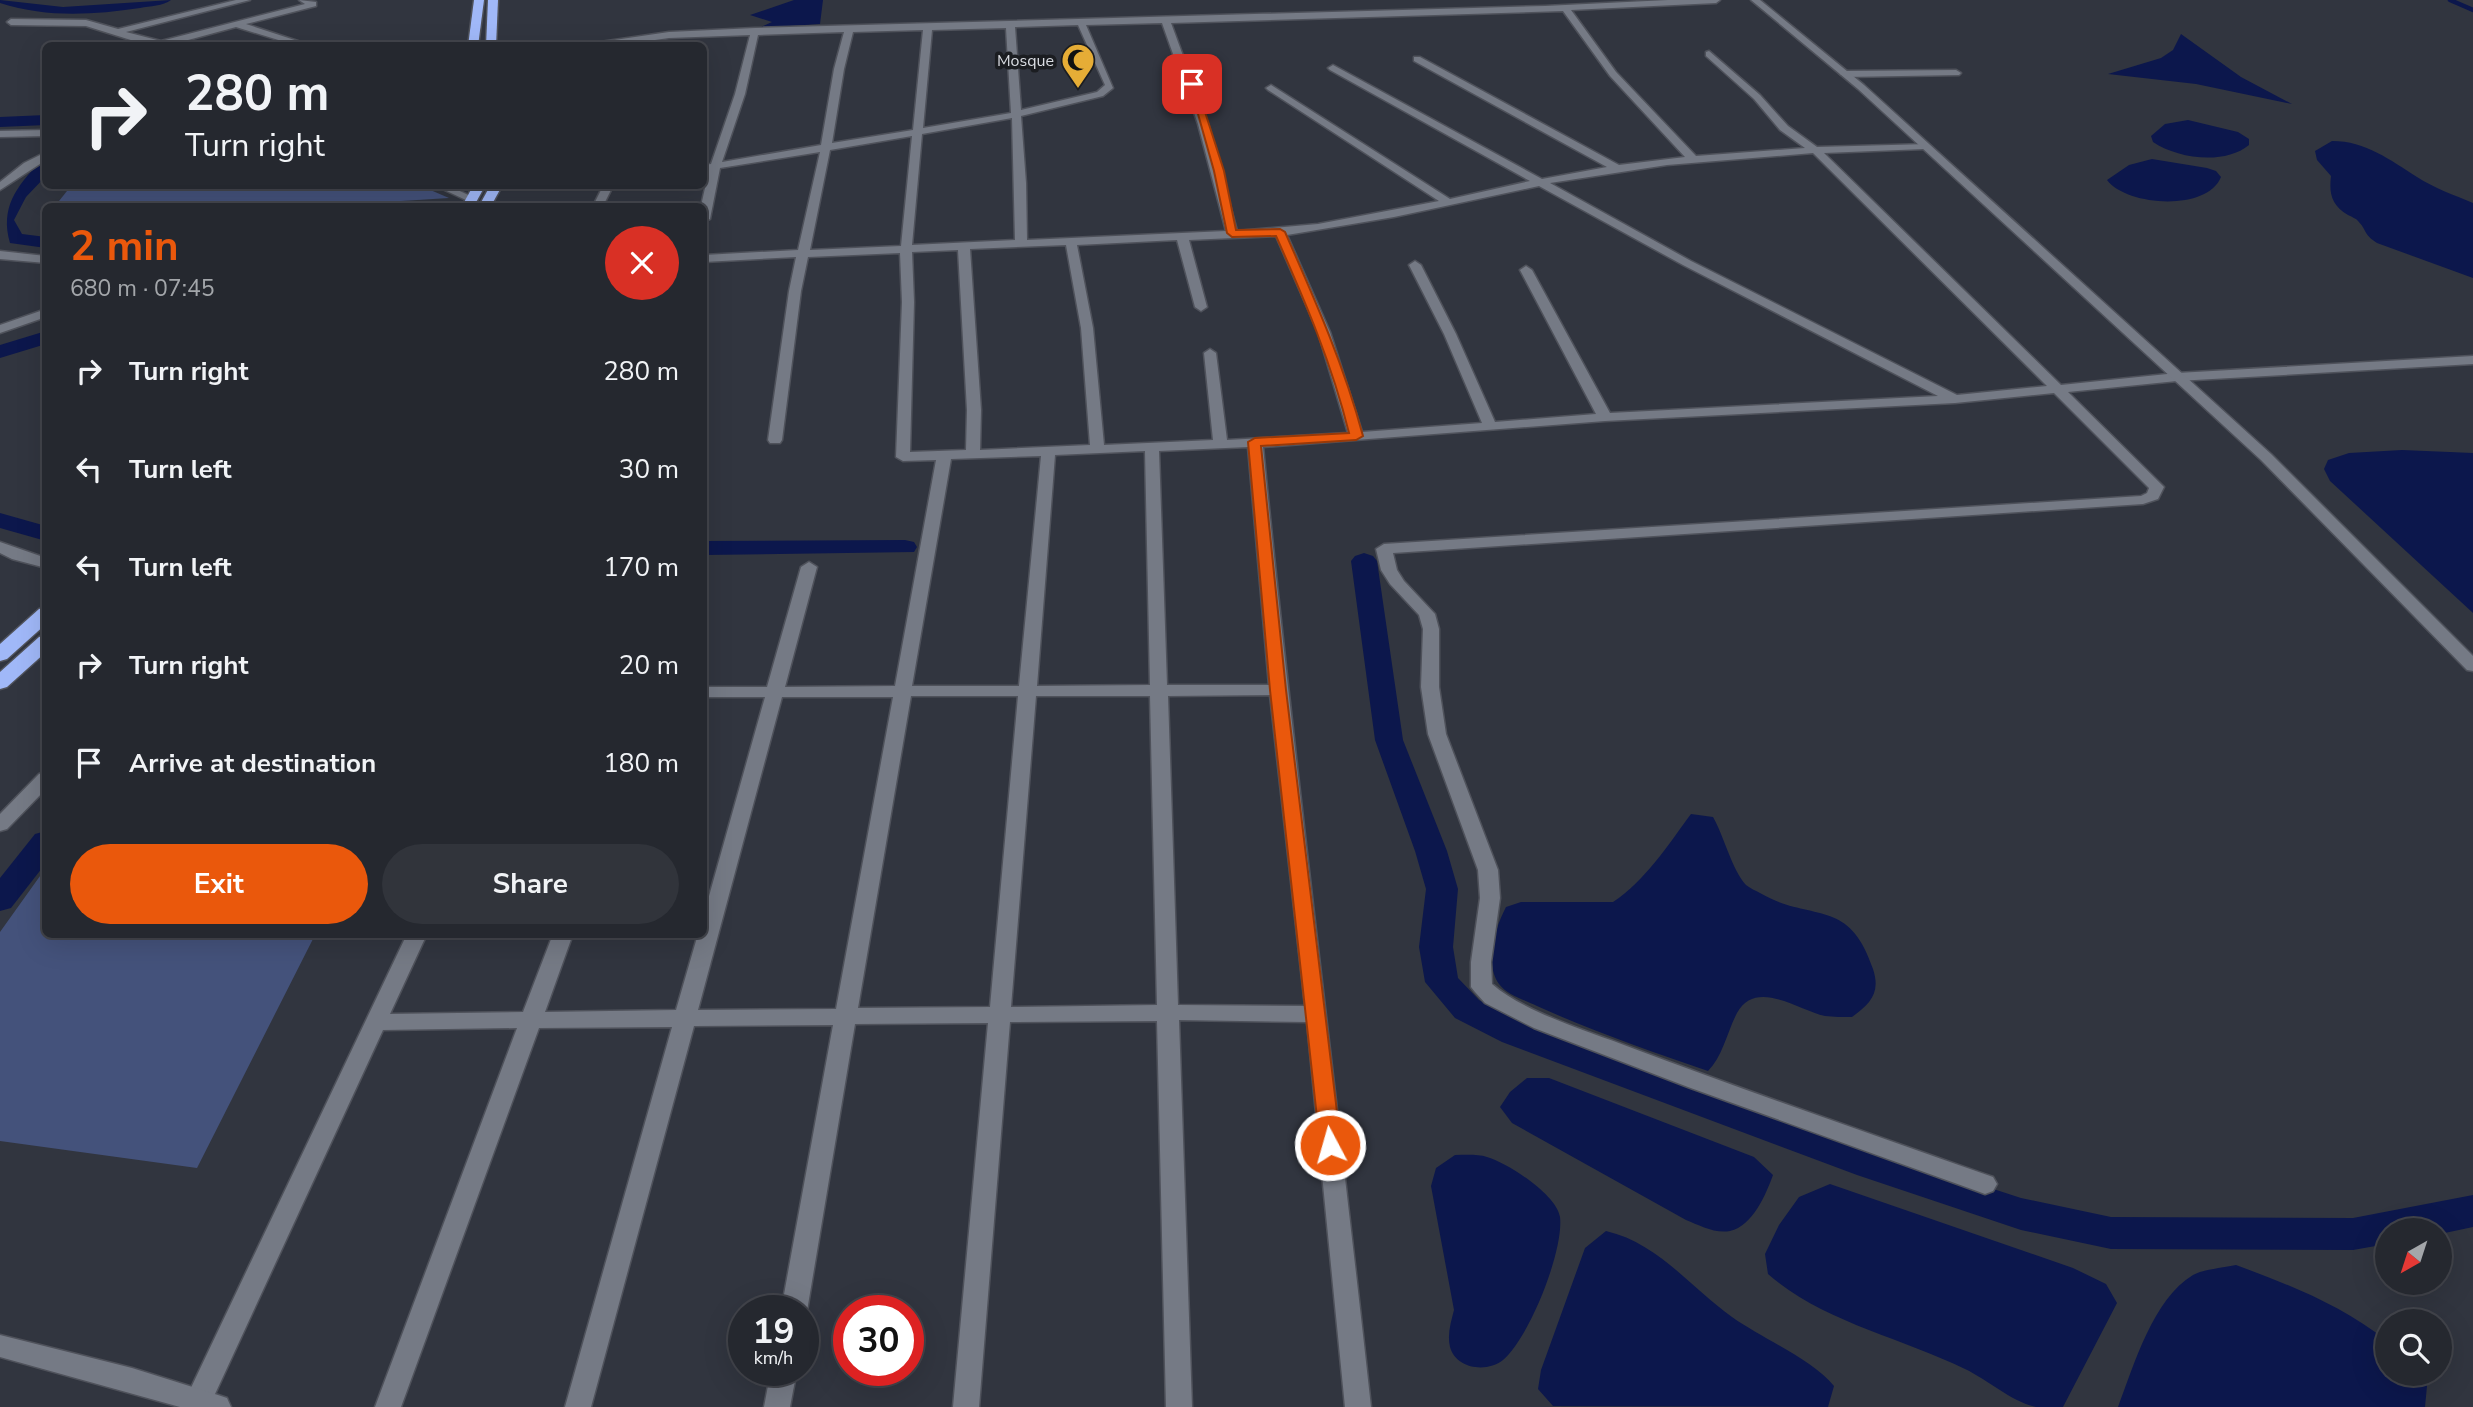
<!DOCTYPE html>
<meta charset="utf-8">
<style>
:root{--surface:#25282f;--page:#31343b;--text:#f1f3f6;--muted:#a3a6aa;--line:#42444b;--accent:#ea580c}
body{margin:0;font-family:"Nunito Sans",sans-serif;background:var(--page);color:var(--text);height:100vh;display:flex;flex-direction:column;font-size:26px;white-space:nowrap}
*{box-sizing:border-box;margin:0}
p{font-size:23px;color:var(--muted)}
.icon{flex:none;width:38px;height:38px;fill:none;stroke:currentColor;stroke-width:2;stroke-linecap:round;stroke-linejoin:round}
.map{position:relative;flex:1;overflow:hidden}
.panel{position:absolute;left:42px;top:203px;width:665px;height:735px;display:flex;flex-direction:column;background:var(--surface);border-radius:10px;box-shadow:0 7px 28px #0002,0 0 0 2px var(--line)}
.panel>*{flex:none}
.banner{position:absolute;left:42px;top:42px;width:665px;height:147px;border-radius:10px;box-shadow:0 7px 28px #0002,0 0 0 2px var(--line);background:#25282f;color:var(--text);overflow:hidden}
.needle{width:46px;rotate:219deg}
.controls{position:absolute;left:2375px;top:1218px;display:grid;gap:14px}
.controls a{display:grid;place-items:center;width:77px;height:77px;border-radius:50%;background:var(--surface);box-shadow:0 7px 28px #0002,0 0 0 2px var(--line);font-size:35px}
.speed{position:absolute;left:728px;top:1295px;display:flex;gap:14px;font-size:35px;font-weight:700;text-align:center}
.speed>*{display:grid;place-content:center;width:91px;height:91px;border-radius:50%;background:var(--surface);box-shadow:0 7px 28px #0002,0 0 0 2px var(--line);line-height:1}
.speed small{font-size:18px;font-weight:400}
.speed .limit{border:10px solid #d22;background:#fff;color:#111}
.pin{position:absolute;display:grid;place-items:center;width:60px;height:60px;color:#fff;margin:-30px;border-radius:14px;box-shadow:0 4px 10px #0006}
.me{position:absolute;width:77px;margin:-38px;rotate:354deg;stroke-linejoin:round;filter:drop-shadow(0 0 5px #0008)}
.turn{display:flex;align-items:center;gap:24px;height:147px;padding:0 28px;font-size:32px}
.turn .icon{width:91px;height:91px;stroke-width:2.5}
.turn b{display:block;font-size:49px;line-height:60px}
.round{display:grid;place-items:center;flex:none;width:74px;height:74px;border-radius:37px;background:var(--page)}
.head{display:flex;align-items:center;justify-content:space-between;height:119px;padding:0 28px}
h1{font-size:42px;font-weight:700;line-height:52px;color:var(--accent)}
.cta{display:flex;gap:14px;margin-top:auto;padding:14px 28px}
.cta a{flex:1;height:80px;border-radius:42px;background:var(--accent);color:#fff;font-size:28px;font-weight:700;line-height:80px;text-align:center}
.cta a+a{background:var(--page);color:var(--text)}
ul{padding:0;list-style:none}
li{display:flex;align-items:center;gap:21px;height:98px;padding:0 28px}
li div{flex:1}
li b{display:block;font-size:26px}
li em{font-style:normal}
.map>svg:first-child{display:block}
.green{fill:#44527b}
.water{fill:#0c174c}
.lines{fill:none;stroke-linecap:round;stroke-linejoin:round}
.stream{stroke:#0c174c;stroke-width:4.5}
.canal{fill:#0c174c;fill-rule:evenodd}
.street-casing{stroke:#4f525b;stroke-width:3}
.secondary-casing{stroke:#4f525b;stroke-width:3}
.highway-casing{stroke:#4f525b;stroke-width:3}
.street{fill:#757a85;fill-rule:evenodd}
.secondary{fill:#757a85;fill-rule:evenodd}
.highway{fill:#a0b8f8;fill-rule:evenodd}
.route{fill:#ea580c;stroke:#983908;stroke-width:2}
.labels{text-anchor:middle;stroke-width:7;stroke-linejoin:round;paint-order:stroke}
.far-poi-label{font-size:16px;fill:#dbdee4;stroke:#1b1d21;text-anchor:end}
</style>
<div class="map">
<svg width="2473" height="1407" viewBox="0 0 2473 1407">
<rect width="100%" height="100%" fill="#31353f"/>
<!-- green -->
<g class="green">
<path d="M71,186h350l28,12 -127,8h-267z"/>
<path d="M45,869l1,65 269,1 -118,233 -197,-27v-209z"/>
</g>
<!-- water -->
<g class="water">
<path d="M794,0h29l-3,24 -61,4 13,-6 -22,-7z"/>
<path d="M2181,34l60,43 51,27 -96,-20 -88,-10 53,-16 12,-8z"/>
<path d="M2188,120l50,12 11,7v6c-24,20 -71,14 -96,-3l-2,-6 14,-12z"/>
<path d="M2332,141c34,0 58,19 85,36 17,11 37,18 56,26v75l-96,-35c-14,-9 -10,-13 -19,-22 -1,-2 -8,-5 -10,-6 -17,-10 -19,-22 -17,-39l-14,-16 -2,-9z"/>
<path d="M2152,159l55,9 9,3 5,6c-14,35 -95,29 -114,3l22,-15z"/>
<path d="M2402,450l71,3v160l-143,-132 -6,-12 4,-9 21,-7z"/>
<path d="M1691,814l22,3c11,19 19,53 33,68 4,3 10,6 14,8 51,30 89,3 113,76 8,24 -3,35 -21,48 -9,0 -19,0 -27,-1 -27,-6 -69,-38 -88,-3 -10,19 -14,43 -29,58 -58,-20 -116,-40 -171,-65 -12,-6 -30,-11 -38,-22 -15,-21 -4,-56 7,-77l15,-5h92c32,-21 55,-57 78,-88z"/>
<path d="M1527,1078h22l205,79 19,18c-7,19 -20,51 -43,56 -15,3 -31,-6 -44,-11l-174,-97 -12,-16 10,-15z"/>
<path d="M1455,1155c10,0 23,-1 32,2 21,6 70,38 73,60 4,34 -31,121 -57,143 -16,13 -47,9 -53,-13 -3,-13 1,-25 4,-37l-23,-124 5,-18z"/>
<path d="M1830,1184l243,84 33,16 11,19 -54,104c-8,0 -18,0 -27,0 -24,-5 -48,-27 -71,-38 -65,-32 -142,-47 -197,-95l-3,-20 14,-29 20,-28z"/>
<path d="M1606,1231c52,12 84,56 126,86 31,22 80,42 102,69l-6,21 -275,-1 -15,-17 3,-19 44,-122z"/>
<path d="M2236,1265c54,20 105,40 151,76v33h30l10,12 -2,21h-307c16,-42 35,-108 75,-132 11,-6 30,-7 43,-10z"/>
</g>
<g class="lines">
<!-- stream -->
<path class="stream" d="M2450,0l23,10"/>
<!-- canal -->
<g class="canal">
<path d="M0,0l63,7 108,-7c-8,6 -21,6 -31,8 -48,7 -93,10 -140,-5z"/>
<path d="M46,115v10l-46,2v-10z"/>
<path d="M46,161v15l-20,21 -12,23 8,14 24,3v11l-36,-5c-10,-35 6,-56 30,-81z"/>
<path d="M46,331v13l-46,14v-13z"/>
<path d="M0,513l46,13v15l-46,-13z"/>
<path d="M905,540l9,2 3,5 -3,5 -210,3v-14z"/>
<path d="M1364,553l9,3 4,5 26,179 44,111 11,38 -5,58 5,31 21,22 47,24 354,128 141,46 90,19 242,1 120,-23v32l-33,7v-4h-53v14l-34,6 -242,-1 -90,-19 -164,-55 -355,-133 -47,-24 -30,-36 -6,-35 7,-58 -11,-38 -40,-111 -24,-179 4,-5z"/>
<path d="M46,831v32l-35,45 -11,3v-33l35,-44z"/>
</g>
<defs>
<g id="street">
<path d="M236,0h14l-124,32 35,9 144,-37 -6,-4 17,2v4l-70,18 67,22h-15l-62,-19 -70,19h-16l-64,-20 -75,-1 -4,-3 4,-3 75,1 32,9z"/>
<path d="M1668,0h52l-4,3 -145,7 45,62 80,84 109,-8 -25,-18 -26,-31 -48,-43v-4l3,-1 51,44 28,31 29,21 111,-3 1,2 -5,3 -100,4 237,232 116,-12 296,-17v8l-296,17 -109,11 96,95 -6,12 -15,5 -750,49 4,17 7,11 31,33 4,15v58l7,47 52,136 2,28 -9,64 1,22c33,29 99,48 140,64 120,45 241,87 361,129l4,7 -4,7 -8,3 -8,-3 -289,-104 -154,-59 -49,-25 -10,-11 -4,-5v-25l9,-64 -2,-28 -50,-136 -7,-47 2,-58 -4,-14 -29,-31 -9,-14 -5,-21 8,-5 757,-48 6,-3 2,-5 -95,-95 -99,10 -350,18 -342,26c31,320 73,640 108,960h-26l-38,-385 -128,-2 13,387h-26l-9,-386 -147,1 -31,385h-26l35,-384 -133,1 -48,287 -4,7v-7h-22l52,-286 -139,1 -103,381h-26l107,-380 -133,1 -138,379h-26l142,-379 -134,2 -174,377h-22l-2,-6 4,-9 218,-458h20l-37,80 133,-2 30,-78h20l-28,78 131,-2 22,-76h6v-20l61,-217h-61v-10h63l34,-120 8,-5 8,5 -32,120 110,-1 41,-226 -33,1 -7,-4 6,-155 -2,-49 -92,4 -7,34 -19,149 -2,3h-10l-2,-3 21,-149 7,-34 -92,5v-7l94,-5 22,-98 -100,16 -10,51 -6,3v-16h-3l8,-36 -5,1v-6l7,-1 24,-70 15,-59 -81,3 -56,8 -26,-2 82,-12 86,-4 790,-22zM1563,11l47,65 75,81 -66,8 -199,-108h-6v4l193,106 -65,12 -209,-114 -5,3 2,2 200,111 -80,18 -179,-114 -5,3 2,2 171,111 -121,23 -81,7 -29,-107 -37,-101zM1162,23l36,101 28,107 -199,9 -1,-57 -5,-67 82,-20 10,-8 -27,-63zM1078,25l27,60 -8,7 -76,18 -6,-83zM1006,28l5,85 -88,15 9,-98zM923,30l-10,100 -81,13 12,-74 9,-37zM844,32l-10,37 -13,76 -99,17 23,-68 13,-59zM1012,118l3,122 -103,5 10,-111zM912,136l-11,110 -91,4 20,-100zM1813,153l234,233 -90,9 -266,-134 -141,-78 117,-18zM1539,186l144,79 255,131 -328,17 -78,-143 -6,-4 -6,4 76,144 -101,8 -39,-88 -35,-69 -6,-4 -6,4 35,69 38,89 -120,9 -32,-100 -43,-97 107,-18zM1276,236l42,96 30,101 -121,7 -11,-87 -6,-4 -6,4 9,87 -109,5 -11,-117 -16,-83 100,-5 18,67 6,4 6,-4 -18,-67zM1066,245l15,83 9,117 -110,5 1,-40 -11,-161zM958,250l9,160 -1,40 -56,2 4,-150 -2,-50zM1248,447l21,238h-102l-8,-234zM1145,451l5,234 -113,1 18,-231zM1041,456l-22,230h-107l39,-227zM1270,695l35,311 -127,-1 -10,-309zM911,696h107l-28,311 -132,1zM1036,696h114l7,309 -146,2zM782,697h111l-57,312 -138,1z"/>
<path d="M1956,70l5,3 -2,2 -114,2 -5,-3 5,-3z"/>
<path d="M46,130v6l-46,1v-6z"/>
<path d="M46,152v8l-46,30v-8l24,-19z"/>
<path d="M436,186h13l28,13 -9,2z"/>
<path d="M603,186h10l-10,20h-10z"/>
<path d="M0,251l46,5v7l-46,-4z"/>
<path d="M46,309v8l-46,16v-8z"/>
<path d="M0,542l46,16v10l-34,-9 -12,-6z"/>
<path d="M46,772v17l-39,40 -7,2v-17l39,-40z"/>
<path d="M771,1370h26l-7,37h-26z"/>
</g>
<g id="secondary">
<path d="M1751,0h9l104,85 407,369 202,202v15l-6,-1 -206,-210 -403,-371z"/>
<path d="M0,1335l132,33 86,27 9,3 4,9h-51l-180,-50z"/>
</g>
<g id="highway">
<path d="M474,0h10l-6,46h-10z"/>
<path d="M488,0h10l-2,46h-10z"/>
<path d="M473,186h12l-11,20h-12z"/>
<path d="M490,186h12l-11,20h-12z"/>
<path d="M46,607v17l-39,35 -7,2v-17l39,-35z"/>
<path d="M46,635v17l-39,35 -7,2v-17l39,-35z"/>
</g>
</defs>
<!-- street casing -->
<use href="#street" class="street-casing"/>
<!-- secondary casing -->
<use href="#secondary" class="secondary-casing"/>
<!-- highway casing -->
<use href="#highway" class="highway-casing"/>
<!-- street -->
<use href="#street" class="street"/>
<!-- secondary -->
<use href="#secondary" class="secondary"/>
<!-- highway -->
<use href="#highway" class="highway"/>
</g>
<!-- route -->
<path class="route" d="M1189,82l7,2 28,87 12,59 44,-1 5,3c30,68 59,133 78,204l-7,4 -95,6 25,244 55,455 -3,6 -8,2 -7,-2 -3,-6 -50,-455 -22,-248 7,-4 94,-5c-17,-69 -44,-132 -73,-197l-44,1 -5,-4 -13,-62z"/>
<!-- icons -->
<defs>
<symbol id="mosque-pin" viewBox="-11 -11 22 30"><path d="M0 17L-7.5 6A9.5 9.5 0 1 1 7.5 6Z" fill="#e6ad36" stroke="#1b1d21"/><path d="M3.5-4.9A6 6 0 1 0 3.5 4.9A5 5 0 1 1 3.5-4.9Z" fill="#111"/></symbol>
</defs>
<g fill-rule="evenodd">
<use href="#mosque-pin" x="1059" y="41" width="38" height="52"/>
</g>
<g class="labels">
<!-- far-poi labels -->
<g class="far-poi-label">
<text x="1054" y="66">Mosque</text>
</g>
</g>
</svg>
<div class="controls">
<a><svg class="needle" viewBox="-14 -14 28 28"><path d="M0-13l5 13h-10z" fill="#e53935"/><path d="M0 13l5-13h-10z" fill="#a3a6aa"/></svg></a>
<a><svg class="icon" aria-label="search" viewBox="0 0 24 24"><circle cx="10" cy="10" r="6"/><path d="M15 15l6 6"/></svg></a>
</div>
<div class="speed"><div>19<small>km/h</small></div><div class="limit">30</div></div>
<div class="pin" style="left:1192px;top:84px;background:#d93025"><svg class="icon" aria-label="arrive" viewBox="0 0 24 24"><path d="M6 21V4h12l-3 4 3 4H6"/></svg></div>
<svg class="me" style="left:1330px;top:1145px" viewBox="-20 -20 40 40"><circle r="17" fill="#ea580c" stroke="#fff" stroke-width="3"/><path d="M0-11L8 9 0 5-8 9z" fill="#fff"/></svg>
<div class="banner">
<div class="turn"><svg class="icon" aria-label="right" viewBox="0 0 24 24"><path d="M7 20v-9h11M14 6l5 5-5 5"/></svg><div><b>280 m</b>Turn right</div></div>
</div>
<section class="panel">
<div class="head"><div><h1>2 min</h1><p>680 m · 07:45</p></div><a class="round" style="background:#d93025;color:#fff"><svg class="icon" aria-label="close" viewBox="0 0 24 24"><path d="M6 6l12 12M18 6L6 18"/></svg></a></div>
<ul>
<li><svg class="icon" aria-label="right" viewBox="0 0 24 24"><path d="M7 20v-9h11M14 6l5 5-5 5"/></svg><div><b>Turn right</b></div><em>280 m</em></li>
<li><svg class="icon" aria-label="left" viewBox="0 0 24 24"><path d="M17 20v-9H6M10 6l-5 5 5 5"/></svg><div><b>Turn left</b></div><em>30 m</em></li>
<li><svg class="icon" aria-label="left" viewBox="0 0 24 24"><path d="M17 20v-9H6M10 6l-5 5 5 5"/></svg><div><b>Turn left</b></div><em>170 m</em></li>
<li><svg class="icon" aria-label="right" viewBox="0 0 24 24"><path d="M7 20v-9h11M14 6l5 5-5 5"/></svg><div><b>Turn right</b></div><em>20 m</em></li>
<li><svg class="icon" aria-label="arrive" viewBox="0 0 24 24"><path d="M6 21V4h12l-3 4 3 4H6"/></svg><div><b>Arrive at destination</b></div><em>180 m</em></li>
</ul>
<div class="cta"><a>Exit</a><a>Share</a></div>
</section>
</div>
